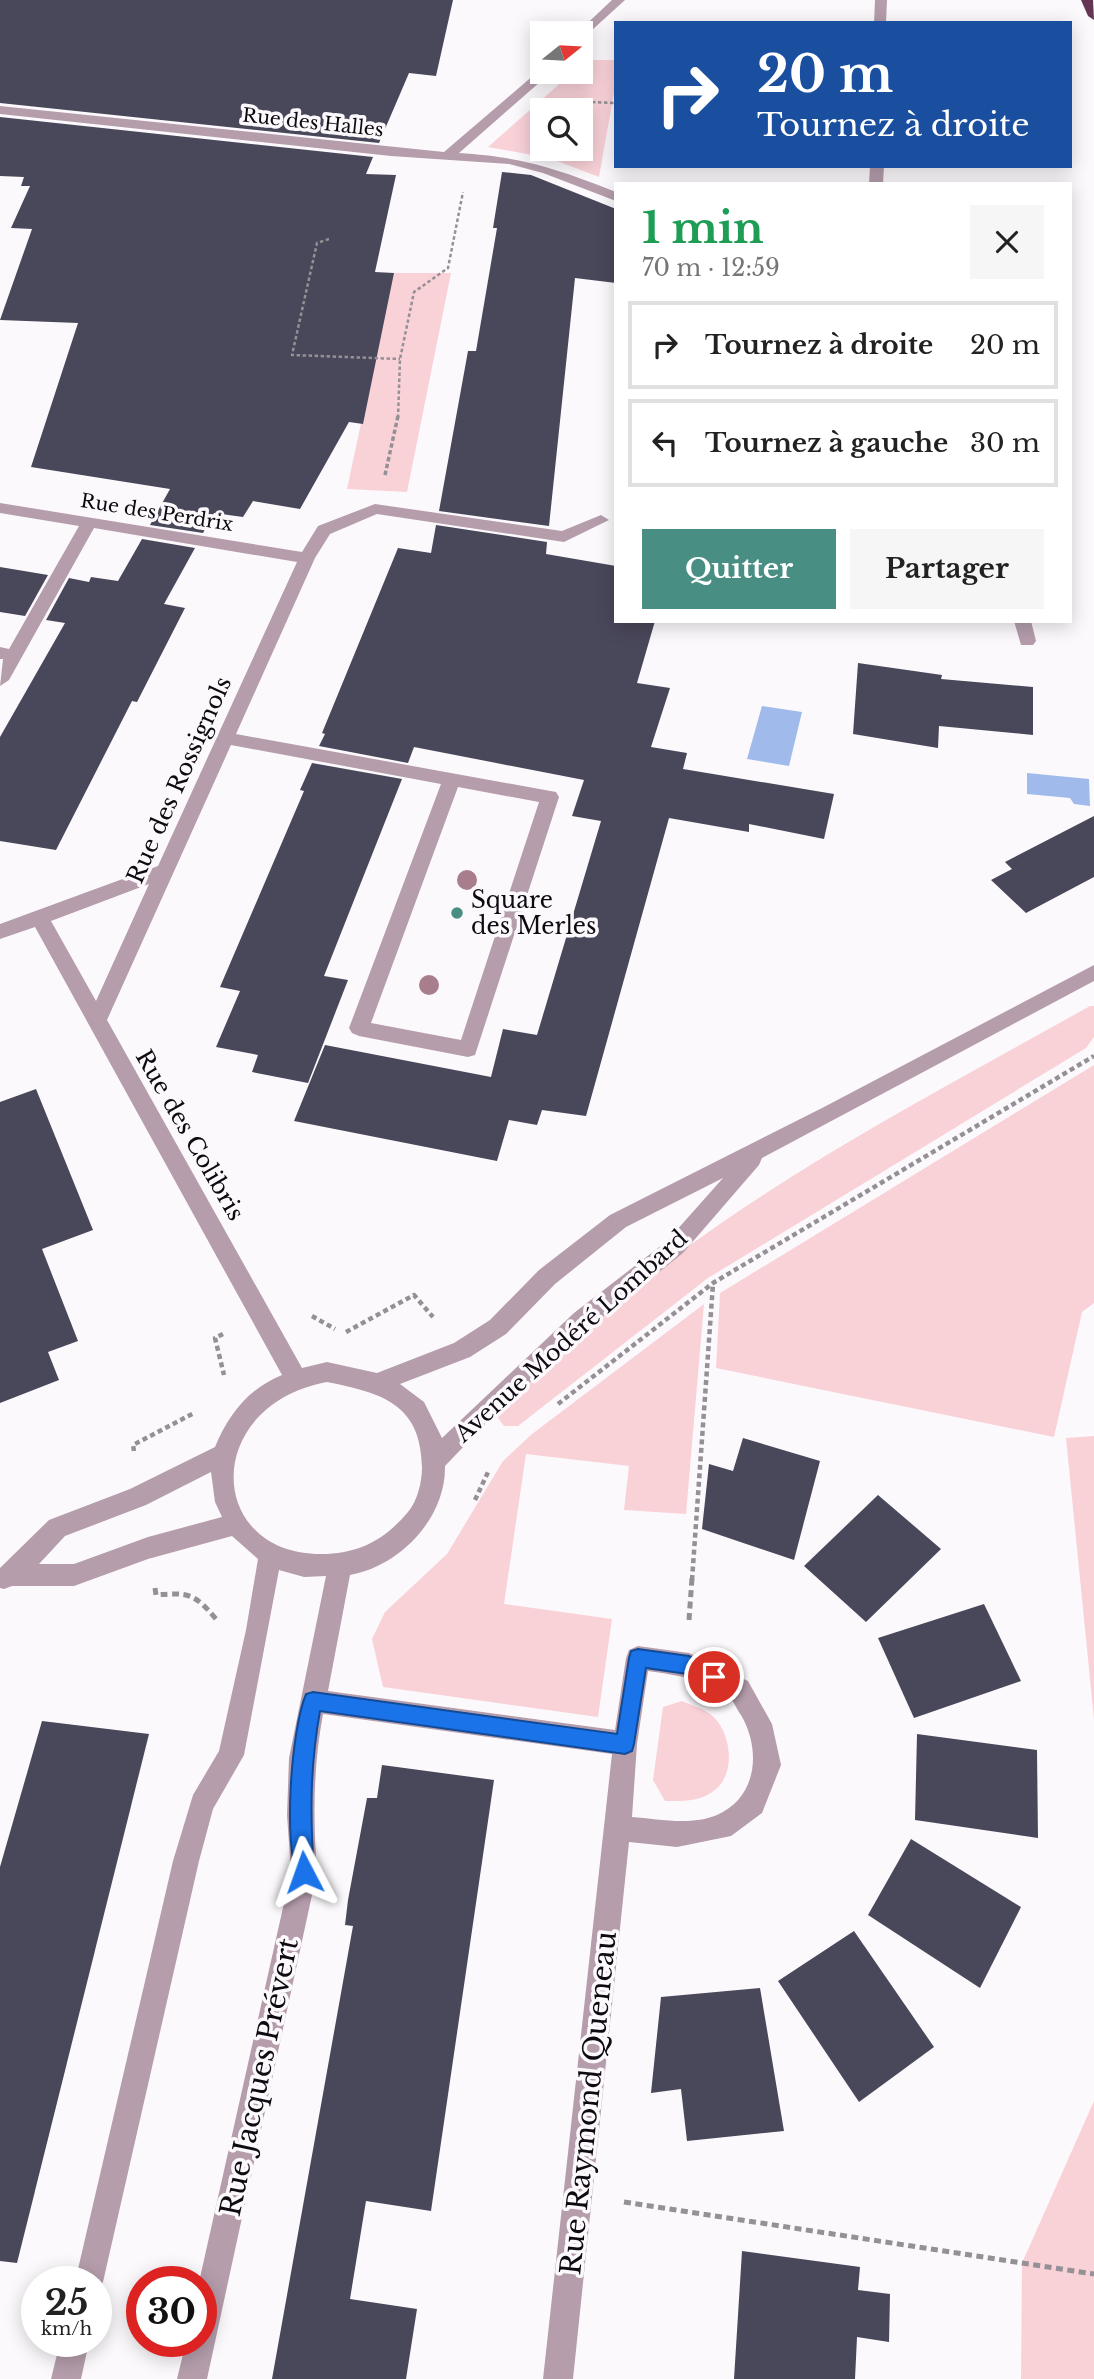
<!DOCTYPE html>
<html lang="fr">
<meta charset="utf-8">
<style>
:root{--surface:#fff;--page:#f6f6f6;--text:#222;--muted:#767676;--line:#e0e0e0;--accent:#498e83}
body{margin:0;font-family:"Libre Baskerville",serif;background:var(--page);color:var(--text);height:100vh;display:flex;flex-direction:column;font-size:26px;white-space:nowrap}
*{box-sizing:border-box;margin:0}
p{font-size:23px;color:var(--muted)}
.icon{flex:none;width:38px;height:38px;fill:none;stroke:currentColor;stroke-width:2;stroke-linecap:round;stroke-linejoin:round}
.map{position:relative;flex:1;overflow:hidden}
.sheet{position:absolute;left:614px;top:182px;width:458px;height:441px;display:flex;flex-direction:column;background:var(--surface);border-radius:0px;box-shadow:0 4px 18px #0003}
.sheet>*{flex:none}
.guide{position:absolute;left:614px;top:21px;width:458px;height:147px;border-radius:0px;box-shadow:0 4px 18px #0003;background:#1a4fa0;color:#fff;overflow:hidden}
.needle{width:46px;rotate:72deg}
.controls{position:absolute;left:530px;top:21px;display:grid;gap:14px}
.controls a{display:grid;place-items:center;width:63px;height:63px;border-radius:0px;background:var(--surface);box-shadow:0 4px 18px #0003;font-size:35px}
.speed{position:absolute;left:21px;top:2266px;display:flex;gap:14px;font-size:35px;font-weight:700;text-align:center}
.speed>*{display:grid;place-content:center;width:91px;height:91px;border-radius:50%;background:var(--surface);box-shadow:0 4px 18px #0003;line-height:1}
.speed small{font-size:18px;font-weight:400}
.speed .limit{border:10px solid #d22;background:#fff;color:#111}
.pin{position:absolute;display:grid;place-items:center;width:60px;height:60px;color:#fff;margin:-30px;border:4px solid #fff;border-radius:50%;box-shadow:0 2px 7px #0007}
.me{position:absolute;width:77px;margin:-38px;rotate:356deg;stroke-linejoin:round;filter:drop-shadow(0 0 5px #0008)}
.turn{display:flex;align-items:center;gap:24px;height:147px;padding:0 28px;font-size:32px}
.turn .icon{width:91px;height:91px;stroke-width:2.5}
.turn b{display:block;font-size:49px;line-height:60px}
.round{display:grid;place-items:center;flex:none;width:74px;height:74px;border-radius:0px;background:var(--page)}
.summary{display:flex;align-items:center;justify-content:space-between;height:119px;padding:0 28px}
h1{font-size:42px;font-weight:800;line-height:52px;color:#1e9e55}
.primary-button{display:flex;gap:14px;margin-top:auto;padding:14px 28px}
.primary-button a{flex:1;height:80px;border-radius:0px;background:var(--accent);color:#fff;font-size:28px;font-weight:800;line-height:80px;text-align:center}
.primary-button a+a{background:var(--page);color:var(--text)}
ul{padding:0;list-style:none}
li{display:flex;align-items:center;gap:21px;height:88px;margin:0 14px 10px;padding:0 14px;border:4px solid var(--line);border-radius:0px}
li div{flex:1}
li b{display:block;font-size:26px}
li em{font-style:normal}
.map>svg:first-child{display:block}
.green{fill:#f9d2d8;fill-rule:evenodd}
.water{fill:#9fbaeb}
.building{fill:#49475a}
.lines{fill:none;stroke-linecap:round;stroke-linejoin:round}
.path-far3{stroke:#949095;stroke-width:2.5;stroke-dasharray:3.5 2.5;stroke-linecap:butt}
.path-far2{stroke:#949095;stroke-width:3.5;stroke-dasharray:4.5 2.5;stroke-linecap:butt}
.path-far1{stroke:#949095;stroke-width:4.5;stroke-dasharray:5 3.5;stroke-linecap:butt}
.path{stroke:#949095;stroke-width:5;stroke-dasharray:7 4.5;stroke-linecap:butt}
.minor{fill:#b59dac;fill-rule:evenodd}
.highway{fill:#633654;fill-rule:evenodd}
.tree{fill:#a87e8c}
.route{fill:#1a73e8;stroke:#114b97;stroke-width:2}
.poi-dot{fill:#498e83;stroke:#fcf9fd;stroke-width:2.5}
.labels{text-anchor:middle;stroke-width:7;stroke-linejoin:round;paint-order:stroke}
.far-street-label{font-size:19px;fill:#0f0a11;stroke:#fcf9fd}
.street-label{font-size:23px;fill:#0f0a11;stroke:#fcf9fd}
.poi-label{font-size:23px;fill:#0f0a11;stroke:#fcf9fd;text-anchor:start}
.near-street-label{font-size:28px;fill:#0f0a11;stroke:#fcf9fd}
</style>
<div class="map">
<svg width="1094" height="2379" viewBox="0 0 1094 2379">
<rect width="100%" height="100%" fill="#fcf9fd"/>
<!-- green -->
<g class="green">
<path d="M587,60h29v21l-17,96 -50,-19 -61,-11 85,-75h8v-7zM581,110v39h-39v-39z"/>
<path d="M393,273h58l-44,219 -60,-3z"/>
<path d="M1090,1006h4v31l-8,11 -378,230 -190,148h-14l-9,-12c58,-55 115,-108 179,-157 130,-97 275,-172 416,-251z"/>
<path d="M1094,1065v238l-12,9 -28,125 -338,-69 4,-75z"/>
<path d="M704,1304l-18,210 -62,-4 5,-44 -103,-12 -22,150 108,15 -14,98 -215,-30 -11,-48 13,-27 62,-58 56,-93 29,-27z"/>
<path d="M1094,1436v283l-28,-281z"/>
<path d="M682,1701c8,4 18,6 25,11 23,13 31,59 9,77 -15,13 -32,12 -51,12l-12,-21 10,-73z"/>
<path d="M1094,2101v278h-73l1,-116z"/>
</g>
<!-- water -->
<g class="water">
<path d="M762,706l40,6 -13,54 -42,-7z"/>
<path d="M1027,773l62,6 1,27 -16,-2 -4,-6 -43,-4z"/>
</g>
<!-- building -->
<g class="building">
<path d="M0,0h453l-17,76 -27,-3 -30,70 -379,-40z"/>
<path d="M0,117l373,40 -7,17 30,1 -21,97 19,1 -31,151 -14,-2 -49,87 -47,-8 -10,16 -29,-4 -11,20 -53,-8 20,-36 -139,-22 47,-144 -78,-3 32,-91 -21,-1 19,-42h-9l3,-9 -24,-1z"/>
<path d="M502,172l29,3 85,34v74l-41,-5 -26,248 -110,-15 29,-160h8l21,-123h-4z"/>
<path d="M436,525l111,17 -1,12 70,12v55h39l-18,62 33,5 -19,59 36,6 -4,16 151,25 -10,45 -75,-15v8l-80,-14 -83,298 -44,-6 -5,15 -28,-5 -12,41 -203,-40 31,-76 166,32 12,-48 34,6 64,-214 -29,-5 12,-36 -170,-33 -6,16 -89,-17 6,-12 -3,-1 76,-185 33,5z"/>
<path d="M142,539l53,9 -31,56 21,4 -48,94 -5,-1 -76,149 -56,-9v-104l65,-114 -19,-3 23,-42 20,4 2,-5 27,4z"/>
<path d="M0,567l48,8 -23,41 -25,-4z"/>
<path d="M858,663l84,12 -1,4 92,8v48l-94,-9 -1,22 -85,-14z"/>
<path d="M312,763l90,16 -78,197 24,4 -40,103 -56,-11 6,-17 -42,-8 24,-56 -20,-4 84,-196 -4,-1z"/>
<path d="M1094,816v61l-68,36 -35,-33 21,-11 -7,-7z"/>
<path d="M36,1089l57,141 -51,19 36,92 -30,11 11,28 -59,23v-301z"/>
<path d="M743,1438l77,23 -26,99 -92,-31 7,-65 24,7z"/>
<path d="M878,1495l63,54 -75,73 -62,-56z"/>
<path d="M984,1604l37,77 -107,37 -36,-80z"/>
<path d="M42,1721l107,13 -132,529 -17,-2v-394z"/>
<path d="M917,1734l120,16 1,88 -123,-18z"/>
<path d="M382,1765l112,15 -63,431 -65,-10 -16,98 67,10 -11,70h-134l81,-453 -8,-1 3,-25 19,-102h10z"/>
<path d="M911,1839l110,68 -41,81 -112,-73z"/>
<path d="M854,1931l80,116 -75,55 -81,-121z"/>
<path d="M760,1988l24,143 -97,10 -6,-52 -30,4 10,-96z"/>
<path d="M742,2251l118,16 -2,23 32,4 -1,48 -32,-5 -2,42h-121z"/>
</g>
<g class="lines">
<!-- path-far3 -->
<g class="path-far3">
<path d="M568,101l48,2"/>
<path d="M329,239l-12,4 -25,112 108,4"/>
<path d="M398,418l2,-59 14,-67 34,-24 15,-76"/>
</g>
<!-- path-far2 -->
<path class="path-far2" d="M385,475l13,-59"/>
<!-- path-far1 -->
<g class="path-far1">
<path d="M312,1316l23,13"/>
<path d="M346,1332l68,-37 19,22"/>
<path d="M223,1334l-8,4 9,37"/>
<path d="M558,1404l155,-121 381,-227"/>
<path d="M134,1451l-1,-6 61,-32"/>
<path d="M475,1500l14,-30"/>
<path d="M692,1580l21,-296"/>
</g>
<!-- path -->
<g class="path">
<path d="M155,1588l1,7c33,-3 39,-1 60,24"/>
<path d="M689,1620l3,-42"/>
<path d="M624,2202l470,72"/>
</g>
<!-- minor -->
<g class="minor">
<path d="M612,0h13l-44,40v-7h-4z"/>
<path d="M875,0h12l-1,23h-12z"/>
<path d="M542,68v4h7l-1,3 -89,78c64,4 98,16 157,39v9l-73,-28 -34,-9 -118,-8 -391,-42v-8l444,46z"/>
<path d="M870,166h14l-1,18h-14z"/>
<path d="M0,503l302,49 16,-26 57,-22 187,27 39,-16 8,5 -45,22 -187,-28 -47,20 -15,24 -79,176 320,58 3,5 -84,258 -7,2 -109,-21 -7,-3 -3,-5 92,-244 -210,-39 -124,275 195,348 25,-6 50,11 77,-30 36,-23 49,-50 71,-55 214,-108 270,-142v16l-332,177 -3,7 -76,88 -93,74 -101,93 -44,46c1,52 -45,100 -95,109l-22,116 287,39 11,-72 3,-8 9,-4 51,7 59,28 24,43 9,41 -19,48 -31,23 -54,11 -48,-5 -56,537h-30l69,-625 -289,-40c-10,54 -10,104 -6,158l-110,507h-30l9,-37h15v-60h-2l92,-410 -4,-57 2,-57 37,-182 -22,1 -25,-7 -35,185 -31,54 -14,52 -96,421 -7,11v-11h-21l98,-421 20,-66 26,-44 27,-121 12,-71 -26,-23 -84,23 -74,27h-62l-8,3 -4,-1v-20l49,-48 81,-31 85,-42c14,-33 33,-58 67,-72l-247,-448 -35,12v-15l158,-58 139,-304 -203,-34 -85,152 -9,6 3,-27h-3v-12l9,2 70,-123 -79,-13zM458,787l81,15 -78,238 -90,-17zM149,884l-53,117 -45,-80zM723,1178l-56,63 -93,72 -132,125 -18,-36 -24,-18 70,-27 36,-23 49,-50 71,-57zM327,1382c54,11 94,21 95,85 0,14 -4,33 -14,45 -23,27 -46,40 -81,42 -121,5 -128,-148 0,-172zM211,1472l4,30 7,15 -74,20 -74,27h-35l26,-28 81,-31zM648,1671c27,4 59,8 81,26 5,4 8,13 12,18 20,34 17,82 -24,100 -26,11 -59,4 -85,2l5,-73z"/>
<path d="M1014,621h17l5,20 -3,4h-12z"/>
<path d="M60,2342h29l-8,37h-30z"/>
</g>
<!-- highway -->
<path class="highway" d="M1081,0h12l1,20 -6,-4z"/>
</g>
<!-- trees -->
<g class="tree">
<circle cx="467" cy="880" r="10"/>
<circle cx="429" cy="985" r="10"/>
</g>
<!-- route -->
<path class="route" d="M638,1649l51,7 32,15 2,6 -2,6 -7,3 -27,-12 -41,-6 -12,76 -2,7 -7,3 -305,-43c-10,55 -10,105 -6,161l-3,7 -7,2 -6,-2c-15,-36 -7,-149 8,-185l7,-2 304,42 12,-76 2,-7z"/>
<!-- markers -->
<circle class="poi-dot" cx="457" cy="913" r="7"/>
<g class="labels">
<!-- far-street labels -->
<g class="far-street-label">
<text transform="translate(313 122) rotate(6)" y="7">Rue des Halles</text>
<text transform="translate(157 512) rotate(9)" y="7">Rue des Perdrix</text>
</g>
<!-- street labels -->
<g class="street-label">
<text transform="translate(179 780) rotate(-66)" y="8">Rue des Rossignols</text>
<text transform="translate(190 1135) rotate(60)" y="8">Rue des Colibris</text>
<text transform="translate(571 1336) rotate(-42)" y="8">Avenue Modéré Lombard</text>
</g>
<!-- poi labels -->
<g class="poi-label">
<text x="471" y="908">Square<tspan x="471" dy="26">des Merles</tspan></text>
</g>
<!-- near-street labels -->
<g class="near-street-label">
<text transform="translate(259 2077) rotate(-78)" y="10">Rue Jacques Prévert</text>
<text transform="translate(588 2103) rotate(-84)" y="10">Rue Raymond Queneau</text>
</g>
</g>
</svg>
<div class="controls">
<a><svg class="needle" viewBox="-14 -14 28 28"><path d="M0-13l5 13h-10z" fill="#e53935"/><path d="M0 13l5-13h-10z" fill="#767676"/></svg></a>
<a><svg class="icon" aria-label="search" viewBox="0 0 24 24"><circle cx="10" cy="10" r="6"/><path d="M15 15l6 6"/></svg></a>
</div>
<div class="speed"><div>25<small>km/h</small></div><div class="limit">30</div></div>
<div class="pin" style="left:714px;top:1677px;background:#d93025"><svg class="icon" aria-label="arrive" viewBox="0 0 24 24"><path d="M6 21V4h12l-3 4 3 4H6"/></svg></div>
<svg class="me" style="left:304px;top:1872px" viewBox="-20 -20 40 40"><path d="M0-17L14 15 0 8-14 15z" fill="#1a73e8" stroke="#fff" stroke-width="4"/></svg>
<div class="guide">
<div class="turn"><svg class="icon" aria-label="right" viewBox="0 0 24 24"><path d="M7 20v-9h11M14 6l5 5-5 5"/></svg><div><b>20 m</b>Tournez à droite</div></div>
</div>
<section class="sheet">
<div class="summary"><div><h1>1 min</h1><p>70 m · 12:59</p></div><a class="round"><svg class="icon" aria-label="close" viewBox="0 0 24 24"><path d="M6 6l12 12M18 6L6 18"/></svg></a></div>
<ul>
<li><svg class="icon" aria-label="right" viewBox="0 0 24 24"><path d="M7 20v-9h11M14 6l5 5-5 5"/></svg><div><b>Tournez à droite</b></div><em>20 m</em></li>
<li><svg class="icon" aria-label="left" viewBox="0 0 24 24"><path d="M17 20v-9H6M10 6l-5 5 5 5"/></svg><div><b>Tournez à gauche</b></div><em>30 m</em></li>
</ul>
<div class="primary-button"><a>Quitter</a><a>Partager</a></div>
</section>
</div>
